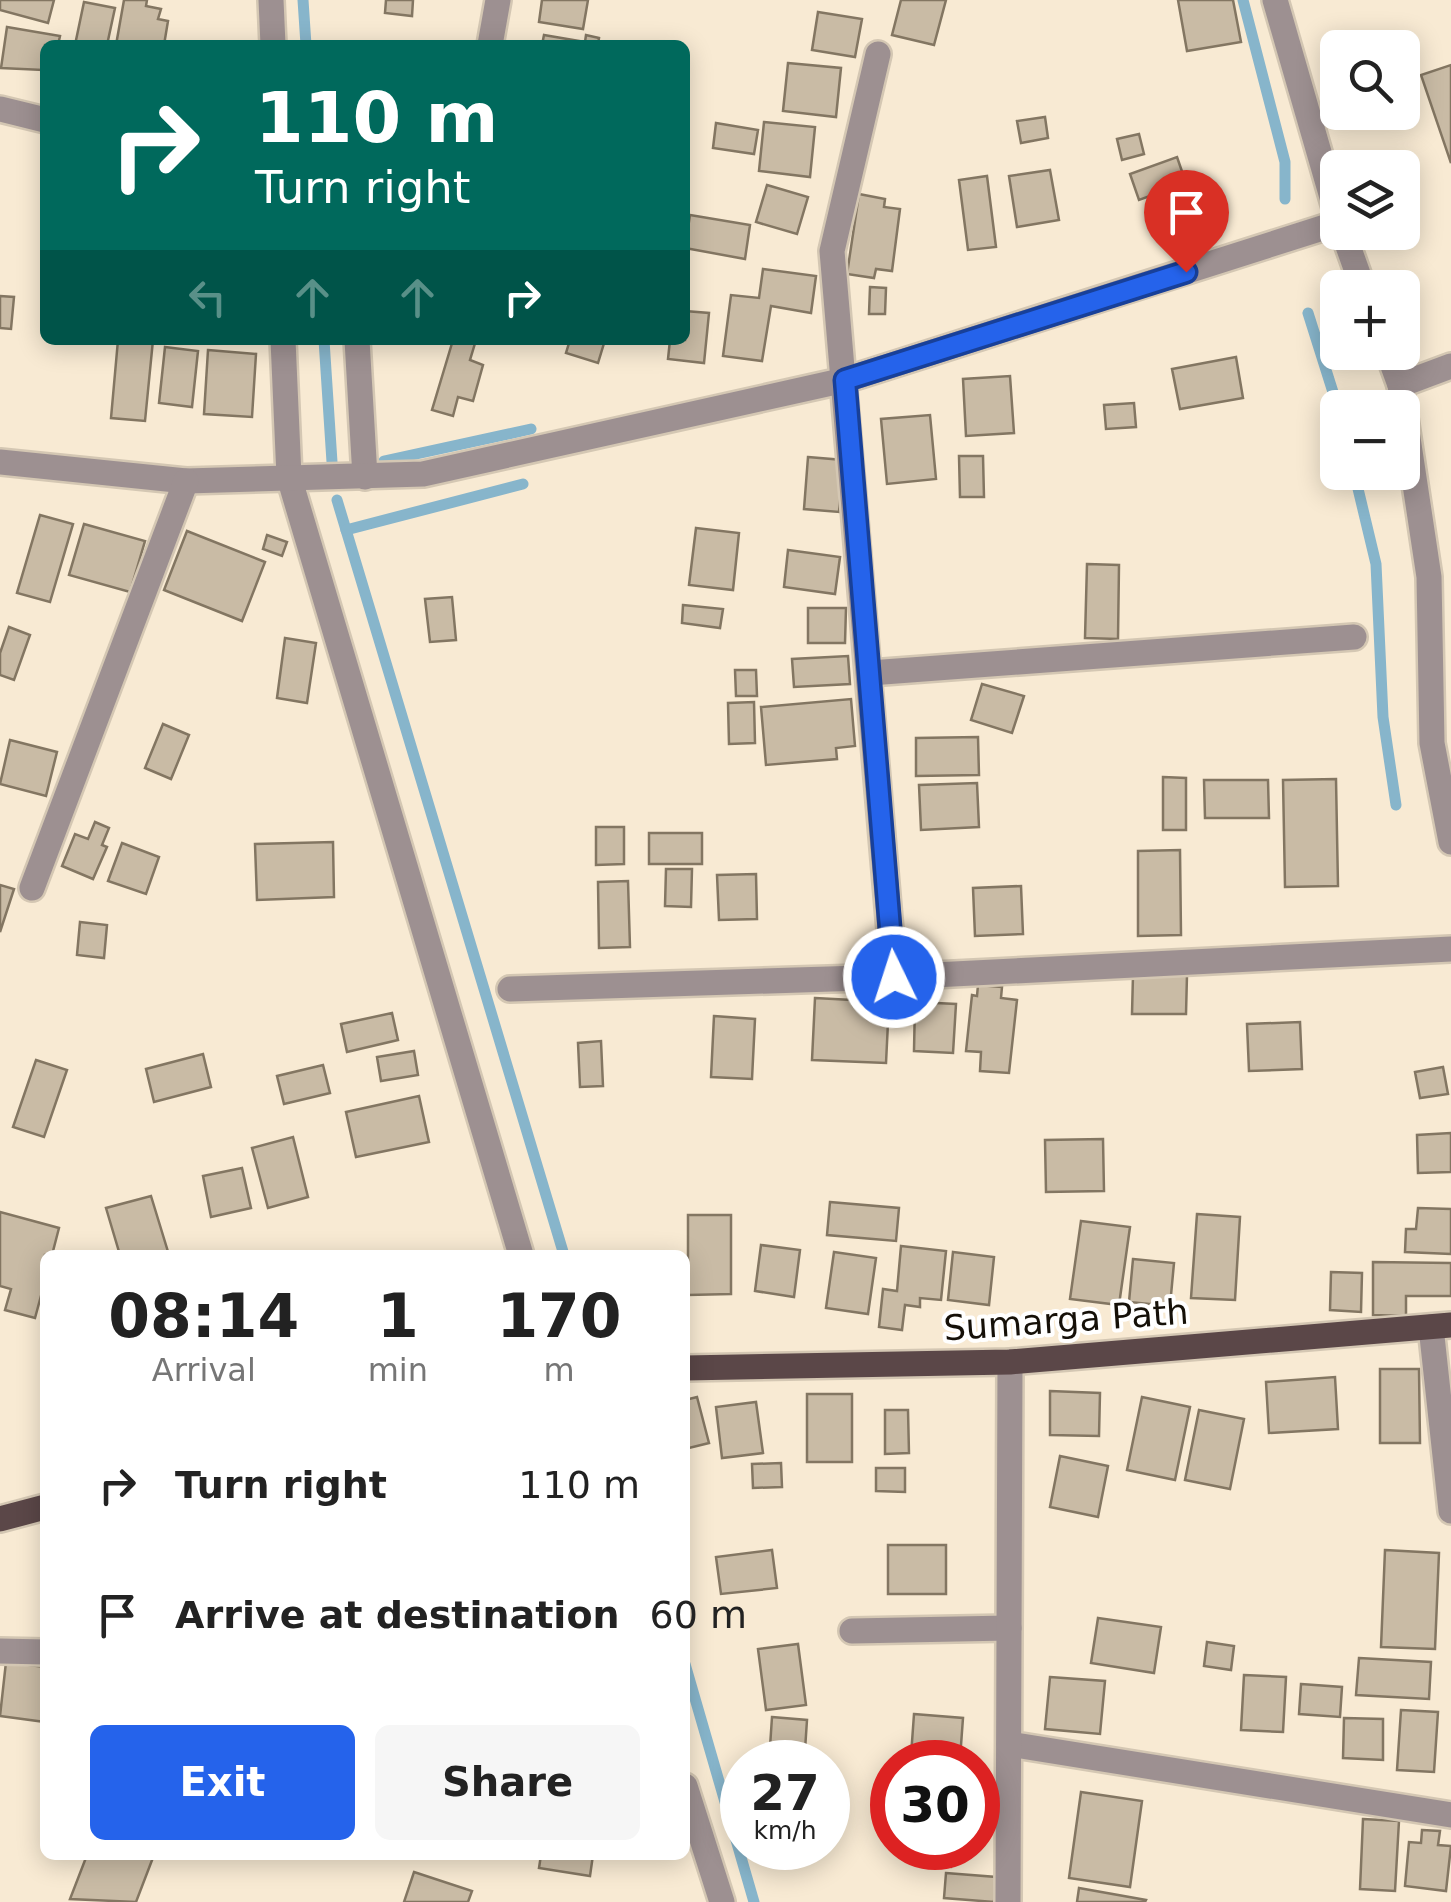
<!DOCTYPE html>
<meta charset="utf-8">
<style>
:root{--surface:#fff;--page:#f6f6f6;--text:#222;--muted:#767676;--accent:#2563eb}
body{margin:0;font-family:"DejaVu Sans",sans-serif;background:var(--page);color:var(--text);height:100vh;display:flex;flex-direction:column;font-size:38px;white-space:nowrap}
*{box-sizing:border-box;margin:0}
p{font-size:32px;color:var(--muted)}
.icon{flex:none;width:55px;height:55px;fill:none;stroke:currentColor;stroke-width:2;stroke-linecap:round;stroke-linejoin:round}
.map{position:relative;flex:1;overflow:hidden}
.details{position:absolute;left:40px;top:1250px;width:650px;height:610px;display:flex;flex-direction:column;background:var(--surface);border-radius:15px;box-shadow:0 5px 25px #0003}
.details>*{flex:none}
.top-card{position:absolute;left:40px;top:40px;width:650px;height:305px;border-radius:15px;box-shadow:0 5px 25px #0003;background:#00695c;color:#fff;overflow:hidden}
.controls{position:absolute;left:1320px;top:30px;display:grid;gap:20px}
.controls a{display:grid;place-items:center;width:100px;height:100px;border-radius:15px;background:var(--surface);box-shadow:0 5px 25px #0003;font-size:50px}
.speed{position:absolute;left:720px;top:1740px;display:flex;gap:20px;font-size:50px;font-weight:700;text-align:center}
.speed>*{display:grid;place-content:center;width:130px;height:130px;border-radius:50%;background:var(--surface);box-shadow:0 5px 25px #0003;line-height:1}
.speed small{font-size:25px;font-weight:400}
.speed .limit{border:15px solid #d22;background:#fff;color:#111}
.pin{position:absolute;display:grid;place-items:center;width:85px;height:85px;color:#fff;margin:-102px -42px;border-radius:50% 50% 50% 0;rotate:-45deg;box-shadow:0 0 10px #0007}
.pin .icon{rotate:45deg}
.me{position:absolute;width:110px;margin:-55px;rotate:356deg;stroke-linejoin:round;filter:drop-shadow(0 0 8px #0008)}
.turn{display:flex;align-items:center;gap:35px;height:210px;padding:0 50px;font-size:45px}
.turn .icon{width:130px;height:130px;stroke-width:2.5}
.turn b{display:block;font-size:70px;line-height:85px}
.lanes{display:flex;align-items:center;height:95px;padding:0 50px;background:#0003;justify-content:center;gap:50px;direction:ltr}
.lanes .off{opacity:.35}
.eta{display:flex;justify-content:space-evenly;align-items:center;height:170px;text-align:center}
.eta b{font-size:60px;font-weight:700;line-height:70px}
.action{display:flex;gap:20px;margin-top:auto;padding:20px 50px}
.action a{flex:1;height:115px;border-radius:15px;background:var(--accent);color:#fff;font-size:40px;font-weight:700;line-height:115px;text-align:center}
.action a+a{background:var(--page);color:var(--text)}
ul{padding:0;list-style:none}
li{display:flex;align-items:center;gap:30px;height:130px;padding:0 50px}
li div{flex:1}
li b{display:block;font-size:38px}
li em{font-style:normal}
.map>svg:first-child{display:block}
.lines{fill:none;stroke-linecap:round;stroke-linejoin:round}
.stream{stroke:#87b5cb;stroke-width:11}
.building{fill:#c9bba5;stroke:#837662;stroke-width:2.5}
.minor-casing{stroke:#d4c7b3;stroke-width:30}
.tertiary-casing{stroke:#d4c7b3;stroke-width:30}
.primary-casing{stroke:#d4c7b3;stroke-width:30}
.minor{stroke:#9d9091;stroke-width:25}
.tertiary{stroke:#9d9091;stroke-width:25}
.primary{stroke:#5b4748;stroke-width:25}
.route-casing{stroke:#184099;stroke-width:25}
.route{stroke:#2563eb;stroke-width:18}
.labels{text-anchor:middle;stroke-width:8;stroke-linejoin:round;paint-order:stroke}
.street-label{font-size:35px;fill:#151008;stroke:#fff}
</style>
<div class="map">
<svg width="1451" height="1902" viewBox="0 0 1451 1902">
<rect width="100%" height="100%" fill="#f8ead3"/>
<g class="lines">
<!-- stream -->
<g class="stream">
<path d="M303,0l3,45"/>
<path d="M1243,0l42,162v37"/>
<path d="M1308,313l30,95"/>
<path d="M324,340l8,122"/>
<path d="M384,461l147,-32"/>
<path d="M1354,472l22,92 7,153 13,88"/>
<path d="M337,500l227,755"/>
<path d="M346,530l177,-46"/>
<path d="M685,1664l69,238"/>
</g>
</g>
<!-- building -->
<g class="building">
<path d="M0,0h54l-6,23 -48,-13z"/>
<path d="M124,0h23l-1,6 15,3 -3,10 10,2 -4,24h-48z"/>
<path d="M386,0h27l-1,16 -27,-3z"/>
<path d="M542,0h46l-5,29 -44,-7z"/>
<path d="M901,0h45l-12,45 -42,-10z"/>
<path d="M1178,0h55l8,42 -54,9z"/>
<path d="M84,2l31,6 -8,37h-32z"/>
<path d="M818,12l44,7 -7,38 -43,-7z"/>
<path d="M7,27l53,9 -2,9h-13l-2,25 -42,-2z"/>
<path d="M544,35l41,7 1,-7 13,3 -1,7h-56z"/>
<path d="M788,63l53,5 -5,49 -53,-6z"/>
<path d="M1451,65v98l-30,-88z"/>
<path d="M1045,117l3,21 -27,5 -4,-22z"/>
<path d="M764,122l51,5 -5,50 -51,-6z"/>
<path d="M716,123l42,7 -4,24 -41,-6z"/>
<path d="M1139,134l5,20 -22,6 -5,-21z"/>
<path d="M1177,157l9,26 -47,17 -9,-26z"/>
<path d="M1050,170l9,50 -42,7 -8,-51z"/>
<path d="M987,176l9,71 -28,3 -9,-70z"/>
<path d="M767,185l41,12 -11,37 -41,-12z"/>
<path d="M859,194l26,5 -1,8 16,2 -8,62 -16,-2 -2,9 -27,-4z"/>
<path d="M1180,208l4,14 -28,9 -4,-15z"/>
<path d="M690,215l60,10 -5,34 -60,-11z"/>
<path d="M763,269l53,7 -5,37 -40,-7 -9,55 -39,-5 8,-61 28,3z"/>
<path d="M870,287l16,1 -1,26h-16z"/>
<path d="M0,296l14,1 -3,32 -11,-1z"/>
<path d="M685,311l24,2 -5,50 -36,-4 2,-19h15z"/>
<path d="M118,340h35l-8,81 -34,-3z"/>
<path d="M453,340h23l-6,20 13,5 -10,36 -15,-4 -5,19 -21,-6z"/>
<path d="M570,340h35l-7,23 -32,-10z"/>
<path d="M165,347l33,4 -6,56 -33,-4z"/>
<path d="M208,350l48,4 -4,63 -48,-3z"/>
<path d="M1236,357l7,41 -63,11 -8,-40z"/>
<path d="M1010,376l4,57 -48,3 -3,-57z"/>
<path d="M1134,403l2,24 -30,2 -2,-24z"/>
<path d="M930,415l6,64 -49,5 -6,-65z"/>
<path d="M959,456h24l1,41h-24z"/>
<path d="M808,457l35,3 -4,52 -35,-3z"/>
<path d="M40,515l33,9 -23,78 -33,-9z"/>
<path d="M84,524l61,17 -15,51 -61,-17z"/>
<path d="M696,528l43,5 -6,57 -44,-5z"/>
<path d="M187,531l78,31 -23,59 -78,-31z"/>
<path d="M267,535l20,7 -5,14 -19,-7z"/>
<path d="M788,550l52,7 -5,37 -51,-7z"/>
<path d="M1087,564l32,1 -1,74 -33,-1z"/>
<path d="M452,597l4,43 -26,2 -5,-43z"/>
<path d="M683,605l40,4 -3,19 -38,-5z"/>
<path d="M808,608h38l-1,35h-37z"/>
<path d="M9,627l21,8 -16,45 -14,-5v-22z"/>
<path d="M285,638l31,5 -9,60 -30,-5z"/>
<path d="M848,656l2,28 -56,3 -2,-28z"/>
<path d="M735,670h21l1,26h-21z"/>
<path d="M982,684l42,12 -12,37 -41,-13z"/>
<path d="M851,699l4,47 -19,2 1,11 -71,6 -5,-58z"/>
<path d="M754,702l1,41 -26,1 -1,-41z"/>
<path d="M163,724l26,11 -18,44 -26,-11z"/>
<path d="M978,737l1,38 -63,1v-38z"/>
<path d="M10,740l47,12 -11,44 -46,-12z"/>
<path d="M1163,777l23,1v52h-23z"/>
<path d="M1336,779l2,107 -53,1 -2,-107z"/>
<path d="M1204,780h64l1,38h-64z"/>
<path d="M977,783l2,44 -58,3 -2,-45z"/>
<path d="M95,822l14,6 -7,17 5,2 -14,32 -31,-13 13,-32 13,5z"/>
<path d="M596,827h28v37l-28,1z"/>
<rect x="649" y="833" width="53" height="31"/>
<path d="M333,842l1,55 -77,3 -2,-56z"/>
<path d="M122,843l37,14 -13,37 -38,-13z"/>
<path d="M1180,850l1,85 -43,1v-85z"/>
<path d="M666,869h26l-1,38 -26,-1z"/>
<path d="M756,874l1,45 -38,1 -2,-45z"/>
<path d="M628,881l2,66 -31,1 -1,-66z"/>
<path d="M0,885l14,4 -14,43z"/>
<path d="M1021,886l2,48 -48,2 -2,-48z"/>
<path d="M80,922l27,3 -3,33 -27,-3z"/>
<path d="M1133,975h54l-1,39h-54z"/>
<path d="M978,985l24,2 -1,11 16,2 -8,73 -29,-2 1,-19 -15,-1 6,-56 5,1z"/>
<path d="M815,998l74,4 -3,61 -74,-3z"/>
<path d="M915,1002l41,2 -3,49 -39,-2z"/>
<path d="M392,1013l6,27 -51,12 -6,-28z"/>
<path d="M714,1016l41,3 -3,60 -41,-2z"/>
<path d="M1300,1022l2,47 -53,2 -2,-47z"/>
<path d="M601,1041l2,45 -23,1 -2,-44z"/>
<path d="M414,1051l4,24 -37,6 -4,-24z"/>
<path d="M203,1054l8,33 -57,15 -8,-33z"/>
<path d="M36,1060l31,10 -23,67 -31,-10z"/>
<path d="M323,1065l7,28 -46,11 -7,-28z"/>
<path d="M1443,1067l5,27 -28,4 -5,-26z"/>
<path d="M419,1096l10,46 -73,15 -10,-45z"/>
<path d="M1451,1133v39l-33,1 -1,-38z"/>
<path d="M293,1137l15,60 -40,11 -16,-60z"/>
<path d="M1103,1139l1,52 -58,1 -1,-52z"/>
<path d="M242,1168l9,40 -40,9 -8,-41z"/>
<path d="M151,1196l18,59h-49l-14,-47z"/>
<path d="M830,1202l69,6 -3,33 -69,-6z"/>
<path d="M1418,1208l33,1v45l-46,-2 1,-23h10z"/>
<path d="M0,1212l59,16 -7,27h-7v26l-10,37 -30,-8 6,-21 -11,-3z"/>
<path d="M1197,1214l43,3 -5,83 -44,-2z"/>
<path d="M688,1215h43v79l-43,1z"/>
<path d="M1081,1221l49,6 -11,78 -49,-6z"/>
<path d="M761,1245l39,5 -6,47 -39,-6z"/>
<path d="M901,1246l45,5 -5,49 -21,-2v9l-15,-2 -3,25 -23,-3 4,-38 14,2z"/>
<path d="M834,1252l42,6 -8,56 -42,-6z"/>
<path d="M953,1252l41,5 -5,48 -41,-5z"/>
<path d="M1133,1259l41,4 -4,43 -41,-4z"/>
<path d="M1373,1262l78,1v33h-45v20l-33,-1z"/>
<path d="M1331,1272l31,1 -1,39 -31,-2z"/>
<path d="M1380,1369h39l1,74h-40z"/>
<path d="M1335,1377l3,52 -69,4 -3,-51z"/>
<path d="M1050,1391l50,2 -1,43 -49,-1z"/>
<rect x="807" y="1394" width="45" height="68"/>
<path d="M697,1397l12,46 -24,6v-49z"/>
<path d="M1142,1397l48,10 -15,73 -48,-10z"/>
<path d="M756,1402l7,51 -41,5 -6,-51z"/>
<path d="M885,1410h23l1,43 -24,1z"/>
<path d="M1199,1410l45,9 -14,70 -45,-9z"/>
<path d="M1060,1456l48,10 -10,51 -48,-10z"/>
<path d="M781,1463l1,24 -29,1 -1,-24z"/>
<path d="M876,1468h29v24l-29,-1z"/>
<rect x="888" y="1545" width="58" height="49"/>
<path d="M772,1550l5,38 -56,6 -5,-37z"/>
<path d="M1385,1550l54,3 -4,96 -54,-2z"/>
<path d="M1098,1618l63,9 -7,46 -63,-10z"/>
<path d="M1207,1642l27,4 -3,24 -27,-4z"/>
<path d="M798,1644l8,61 -40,5 -8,-61z"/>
<path d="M1359,1658l72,4 -2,37 -73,-4z"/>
<path d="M6,1662l39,5v55l-45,-6z"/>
<path d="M1244,1675l42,2 -3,55 -42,-2z"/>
<path d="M1050,1677l55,4 -5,53 -55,-5z"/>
<path d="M1301,1684l41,3 -2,30 -41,-3z"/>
<path d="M1401,1710l37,2 -4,60 -37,-2z"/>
<path d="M914,1714l49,4 -3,41 -49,-3z"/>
<path d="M772,1717l35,3 -2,30 -35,-3z"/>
<path d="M1344,1718l39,1v41l-40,-2z"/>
<path d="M1081,1792l61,9 -12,86 -61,-9z"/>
<path d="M1363,1819l36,2 -4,70 -35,-2z"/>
<path d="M1422,1830l18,1 -2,14 13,1 -5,45 -41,-5 4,-44 12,1z"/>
<path d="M914,1848h39l-2,19 -38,-4z"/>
<path d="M87,1855h67l-18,47 -66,-3z"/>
<path d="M541,1855h52l-3,21 -51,-8z"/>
<path d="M414,1872l58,19 -4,11h-64z"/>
<path d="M946,1873l50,4 -2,25 -50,-4z"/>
<path d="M1079,1888l67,12 -1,2h-68z"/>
</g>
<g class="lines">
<defs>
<g id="minor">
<path d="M271,0l2,45"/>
<path d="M490,45l8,-45"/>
<path d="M878,54l-46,197 62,726"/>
<path d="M0,109l45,11"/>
<path d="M283,340l6,137 232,778"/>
<path d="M357,340l8,137"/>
<path d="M1400,385l51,-19"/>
<path d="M0,462l186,19 237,-7 422,-94 493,-157"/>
<path d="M870,673l484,-36"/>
<path d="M32,888l154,-407"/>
<path d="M510,989l384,-12 557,-28"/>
<path d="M1431,1327l20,184"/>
<path d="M852,1631l157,-3"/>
<path d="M0,1651l45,1"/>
<path d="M1009,1744l442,71"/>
<path d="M685,1786l37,116"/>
<path d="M1008,1902l2,-540"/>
</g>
<g id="tertiary">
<path d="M1275,0l63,218"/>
<path d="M1343,232l20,56"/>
<path d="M1388,352l12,33 29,192 3,166 19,99"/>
</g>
<g id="primary">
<path d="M685,1368l325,-6 441,-37"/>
<path d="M0,1519l45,-12"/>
</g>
</defs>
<!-- minor casing -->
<use href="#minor" class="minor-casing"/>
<!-- tertiary casing -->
<use href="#tertiary" class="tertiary-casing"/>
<!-- primary casing -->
<use href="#primary" class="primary-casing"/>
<!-- minor -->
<use href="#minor" class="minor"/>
<!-- tertiary -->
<use href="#tertiary" class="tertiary"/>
<!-- primary -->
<use href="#primary" class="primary"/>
</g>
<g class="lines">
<defs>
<path id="route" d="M894,977l-49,-597 341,-108"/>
</defs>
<!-- route casing -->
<use href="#route" class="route-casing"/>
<!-- route -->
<use href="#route" class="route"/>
</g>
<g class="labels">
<!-- street labels -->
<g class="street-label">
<text transform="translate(1066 1320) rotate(-4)" y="12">Sumarga Path</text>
</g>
</g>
</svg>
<div class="controls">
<a><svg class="icon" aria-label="search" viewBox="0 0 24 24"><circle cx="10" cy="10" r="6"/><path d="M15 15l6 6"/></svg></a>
<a><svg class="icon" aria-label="layers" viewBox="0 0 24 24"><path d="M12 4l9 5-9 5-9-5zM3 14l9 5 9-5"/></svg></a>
<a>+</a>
<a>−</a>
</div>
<div class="speed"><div>27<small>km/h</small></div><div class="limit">30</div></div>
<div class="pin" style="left:1186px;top:272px;background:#d93025"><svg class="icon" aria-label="arrive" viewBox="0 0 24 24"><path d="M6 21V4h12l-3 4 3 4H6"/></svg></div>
<svg class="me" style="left:894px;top:977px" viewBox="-20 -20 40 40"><circle r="17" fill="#2563eb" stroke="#fff" stroke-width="3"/><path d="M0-11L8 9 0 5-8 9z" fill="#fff"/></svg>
<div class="top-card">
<div class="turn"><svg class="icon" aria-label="right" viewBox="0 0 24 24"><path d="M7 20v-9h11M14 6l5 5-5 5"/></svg><div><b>110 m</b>Turn right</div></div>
<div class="lanes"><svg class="icon off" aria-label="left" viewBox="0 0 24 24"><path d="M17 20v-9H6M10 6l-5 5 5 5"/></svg><svg class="icon off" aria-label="ahead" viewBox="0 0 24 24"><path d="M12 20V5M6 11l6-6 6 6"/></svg><svg class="icon off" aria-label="ahead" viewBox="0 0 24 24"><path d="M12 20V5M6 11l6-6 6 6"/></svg><svg class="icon" aria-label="right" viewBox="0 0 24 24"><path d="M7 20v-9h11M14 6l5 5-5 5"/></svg></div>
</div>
<section class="details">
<div class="eta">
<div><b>08:14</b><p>Arrival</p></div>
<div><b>1</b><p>min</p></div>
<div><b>170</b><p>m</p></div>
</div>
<ul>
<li><svg class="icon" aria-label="right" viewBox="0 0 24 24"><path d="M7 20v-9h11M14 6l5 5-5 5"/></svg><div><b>Turn right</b></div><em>110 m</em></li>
<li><svg class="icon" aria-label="arrive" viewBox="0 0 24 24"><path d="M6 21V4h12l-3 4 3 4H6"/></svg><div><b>Arrive at destination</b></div><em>60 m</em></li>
</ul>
<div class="action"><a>Exit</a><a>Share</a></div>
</section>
</div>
